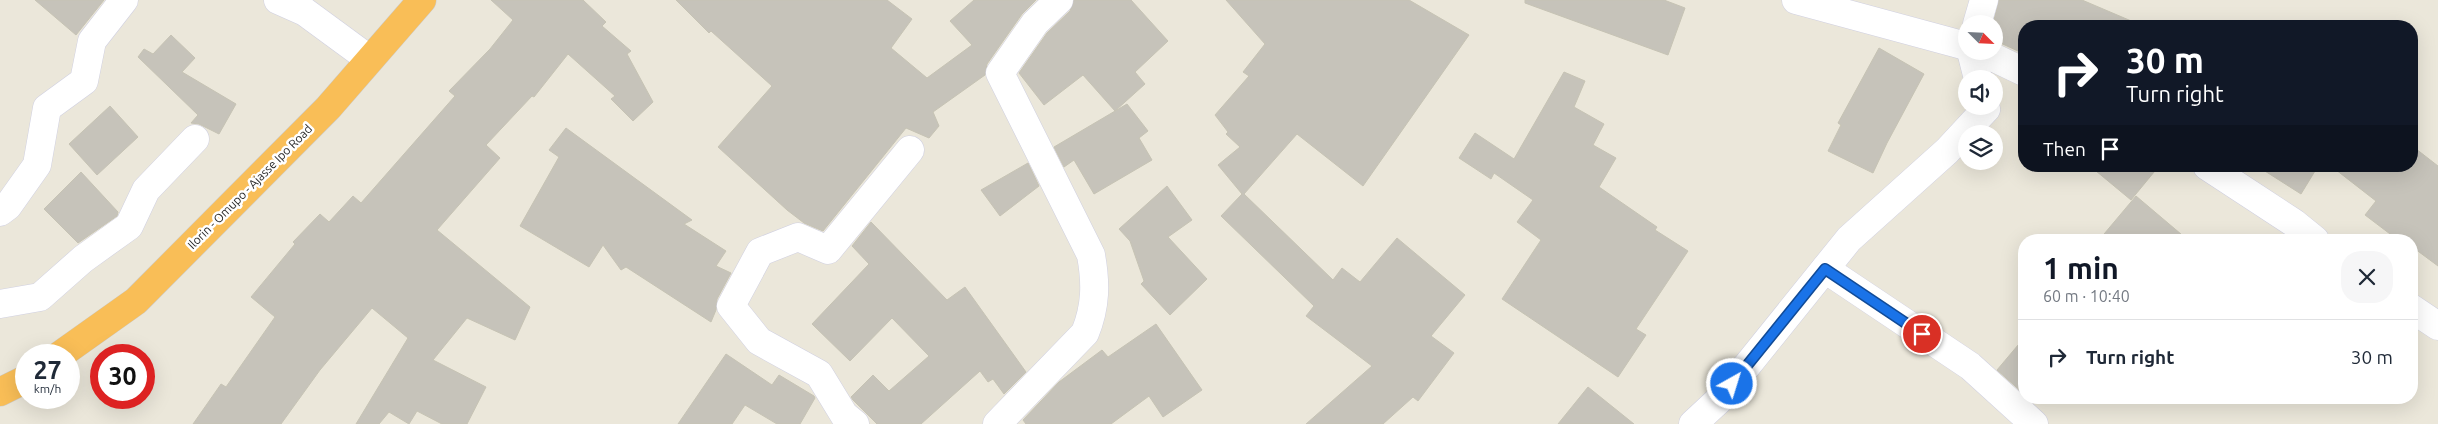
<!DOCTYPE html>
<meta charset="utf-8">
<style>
:root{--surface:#fff;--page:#f6f6f7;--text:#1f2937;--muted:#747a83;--line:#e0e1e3;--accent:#111827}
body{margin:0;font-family:Ubuntu,sans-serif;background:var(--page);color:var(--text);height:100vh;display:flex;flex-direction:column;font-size:19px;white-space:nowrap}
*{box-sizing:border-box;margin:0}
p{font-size:16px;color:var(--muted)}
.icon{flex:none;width:28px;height:28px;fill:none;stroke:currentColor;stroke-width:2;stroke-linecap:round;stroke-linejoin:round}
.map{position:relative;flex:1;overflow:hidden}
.details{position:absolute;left:2018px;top:234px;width:400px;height:170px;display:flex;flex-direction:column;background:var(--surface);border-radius:20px;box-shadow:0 5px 20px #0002}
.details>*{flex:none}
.banner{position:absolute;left:2018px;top:20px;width:400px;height:152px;border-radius:20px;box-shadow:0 5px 20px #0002;background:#111827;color:#fff;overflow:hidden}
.needle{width:32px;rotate:114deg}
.fabs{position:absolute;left:1958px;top:15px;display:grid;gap:10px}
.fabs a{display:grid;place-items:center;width:45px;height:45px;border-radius:50%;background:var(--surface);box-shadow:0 5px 20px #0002;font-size:25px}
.speed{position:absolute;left:15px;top:344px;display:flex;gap:10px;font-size:25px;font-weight:700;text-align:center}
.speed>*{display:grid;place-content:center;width:65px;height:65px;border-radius:50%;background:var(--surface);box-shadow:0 5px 20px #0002;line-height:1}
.speed small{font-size:12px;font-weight:400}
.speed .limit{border:8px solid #d22;background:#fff;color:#111}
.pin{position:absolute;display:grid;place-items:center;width:42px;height:42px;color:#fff;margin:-21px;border:2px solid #fff;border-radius:50%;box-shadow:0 1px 5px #0007}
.me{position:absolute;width:55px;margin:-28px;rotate:39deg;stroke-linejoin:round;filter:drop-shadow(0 0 4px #0008)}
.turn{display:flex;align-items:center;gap:18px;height:105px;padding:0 25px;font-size:22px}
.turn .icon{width:65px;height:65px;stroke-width:2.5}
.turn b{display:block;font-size:35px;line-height:42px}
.then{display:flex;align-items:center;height:48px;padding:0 25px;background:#0003;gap:10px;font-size:19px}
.round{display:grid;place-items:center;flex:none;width:52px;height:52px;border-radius:20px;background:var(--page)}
.overview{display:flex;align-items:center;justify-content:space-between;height:85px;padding:0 25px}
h1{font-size:30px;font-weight:700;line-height:38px;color:var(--accent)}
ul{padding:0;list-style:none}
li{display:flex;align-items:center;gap:15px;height:75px;padding:0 25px;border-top:1px solid var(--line)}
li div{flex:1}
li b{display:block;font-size:19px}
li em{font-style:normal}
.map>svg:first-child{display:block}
.building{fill:#c6c3ba;stroke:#c6c3b4}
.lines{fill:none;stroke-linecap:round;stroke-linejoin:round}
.minor-casing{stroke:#d0d0e1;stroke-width:29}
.highway-casing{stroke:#cbcbcb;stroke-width:29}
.minor{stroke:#fff;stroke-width:28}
.highway{stroke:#f9be57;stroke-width:28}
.route-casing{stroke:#114b97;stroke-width:12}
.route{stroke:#1a73e8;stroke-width:9}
.labels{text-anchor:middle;stroke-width:5;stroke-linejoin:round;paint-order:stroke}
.street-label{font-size:12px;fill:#282828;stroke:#fff}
</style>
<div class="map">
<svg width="2438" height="424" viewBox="0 0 2438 424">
<rect width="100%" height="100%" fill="#ebe7da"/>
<!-- building -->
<g class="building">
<path d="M35,0h69l-28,35z"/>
<path d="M491,0h92l23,22 -4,4 29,25 -4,3 26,48 -20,19 -22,-22 4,-3 -47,-42 -34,43 -2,-1 -46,49 14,13 -63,72 93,77 -15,33 -48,-22 -34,42 53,27 -19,37h-25l-25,-13 -8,13 -20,-12 -10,12h-23l52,-86 -36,-30 -52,62 -39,54h-88l28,-40 5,3 49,-70 -24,-20 44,-53 -2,-2 27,-28 9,8 24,-26 8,7 94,-107 -6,-5 41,-42 23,-29z"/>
<path d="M676,0h211l25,19 -21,29 36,30 45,-33 -22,-24 24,-21h62l-14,14 -35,50 -2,11 -52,37 6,14 -10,12 -23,-10 -83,103 -19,-8 -17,-13 -69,-63 54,-61 -61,-55 -2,2z"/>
<path d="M1074,0h57l37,41 -33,31 10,12 -30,27 -32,-36 -39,30 -25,-32 28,-40 23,-22z"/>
<path d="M1226,0h183l60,35 -106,151 -66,-52 -53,60 89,86 9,-12 18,14 37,-44 68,57 -34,41 23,17 -36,48 -5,-4 -30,27h-77l66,-58 -66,-50 8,-10 -93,-90 21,-22 -24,-29 22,-18 -14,-13 2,-2 -13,-17 34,-39 -6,-4 22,-28z"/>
<path d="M1525,0h139l21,8 -17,47 -143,-52z"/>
<path d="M1999,0h83l61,26h-119l-6,25 -24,-11 -1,-16z"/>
<path d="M171,35l24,23 -13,14 54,32 -17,30 -20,-10 -8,-1 7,-8 -60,-58 6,-8 9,5z"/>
<path d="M1879,48l45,26 -37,69 -14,30 -45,-22 13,-26 -3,-2z"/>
<path d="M1564,72l21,9 -11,26 30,17 -11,21 23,13 -17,29 58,40 -2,3 33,21 -52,78 10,6 -28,42 -116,-78 39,-59 -24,-18 16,-22 -39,-27 -3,6 -32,-21 16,-25 39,26z"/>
<path d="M1127,104l21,27 -9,7 13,22 -58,34 -20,-34 -10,7 -10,-20z"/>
<path d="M110,106l28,31 -41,38 -28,-31z"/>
<path d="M566,128l126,92 -8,4 42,27 -10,15 15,7 -14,26 -1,11 -5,12 -85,-55 -5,3 -18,-25 -14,22 -69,-41 39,-69 -10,-7z"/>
<path d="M2411,145l27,21v100l-27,-20v-6h-13l-33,-25 11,-14 -45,-35h80z"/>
<path d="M1028,163l11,23 -39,30 -19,-26z"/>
<path d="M2090,166h69l-28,34z"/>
<path d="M2257,166h61l-17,28z"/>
<path d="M81,172l37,40 -1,4 -39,27 -34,-34z"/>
<path d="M1167,186l25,34 -24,17 39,42 -37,36 -29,-31 3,-3 -14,-40 -11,-12z"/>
<path d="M2136,196l52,44h-89z"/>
<path d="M871,222l76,78 18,-13 61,85 -22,22 -11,-15 -5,3 -8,-11 -59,53h-44l-24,-24 -2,-3 22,-22 16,16 40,-35 -37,-38 -42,43 -38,-37 57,-60 -17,-18z"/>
<path d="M1156,324l46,66 -39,27 -14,-21 -38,28h-85l-3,-4 36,-38 43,-32 6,7z"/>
<path d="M2024,338v56l-27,-24z"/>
<path d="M726,354l46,31 7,-10 35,21 1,2 -15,26h-23l-32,-19 -13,19h-54z"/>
<path d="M1588,387l46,37h-76z"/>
</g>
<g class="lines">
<defs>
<g id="minor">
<path d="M278,0l27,12 64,47"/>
<path d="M1796,0l170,46"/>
<path d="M1977,24l7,-24"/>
<path d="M1971,51l7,28"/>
<path d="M1980,51l44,21"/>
<path d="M2207,166l87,57 21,17"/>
<path d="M0,212l8,-6 29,-41 10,-57 37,-27 8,-40 32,-41"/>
<path d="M1825,269l145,97 64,58"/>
<path d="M0,304l40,-7 43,-38 46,-33 17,-36 49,-51"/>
<path d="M2411,308l27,18"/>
<path d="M855,424l-11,-9 -25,-41 -60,-33 -28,-35 29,-54 38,-15 30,13 82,-100"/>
<path d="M997,424l88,-91c11,-27 11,-50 6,-78l-91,-182 35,-50 24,-23"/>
<path d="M1693,424l28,-26 128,-159 98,-88 39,-42 -1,-3"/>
</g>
<g id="highway">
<path d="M60,355l76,-54 192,-193 94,-108"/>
<path d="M0,392l26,-13"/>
</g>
</defs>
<!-- minor casing -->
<use href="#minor" class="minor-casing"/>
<!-- highway casing -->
<use href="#highway" class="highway-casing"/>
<!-- minor -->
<use href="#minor" class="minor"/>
<!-- highway -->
<use href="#highway" class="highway"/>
</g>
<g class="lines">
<defs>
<path id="route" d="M1732,384l93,-115 97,65"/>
</defs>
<!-- route casing -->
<use href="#route" class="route-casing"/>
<!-- route -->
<use href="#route" class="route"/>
</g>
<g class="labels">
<!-- street labels -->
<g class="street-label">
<text transform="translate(250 187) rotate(-45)" y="4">Ilorin - Omupo - Ajasse Ipo Road</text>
</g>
</g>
</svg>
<div class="fabs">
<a><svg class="needle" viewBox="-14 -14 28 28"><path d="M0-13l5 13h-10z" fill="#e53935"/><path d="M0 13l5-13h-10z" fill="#747a83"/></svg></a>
<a><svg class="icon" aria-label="sound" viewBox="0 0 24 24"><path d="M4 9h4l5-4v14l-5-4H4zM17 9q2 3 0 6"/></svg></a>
<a><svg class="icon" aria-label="layers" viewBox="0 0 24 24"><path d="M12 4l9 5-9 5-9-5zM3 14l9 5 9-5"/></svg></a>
</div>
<div class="speed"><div>27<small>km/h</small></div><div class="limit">30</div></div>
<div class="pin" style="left:1922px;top:334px;background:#d93025"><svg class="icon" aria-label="arrive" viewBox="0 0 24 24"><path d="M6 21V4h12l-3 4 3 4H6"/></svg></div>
<svg class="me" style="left:1732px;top:384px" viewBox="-20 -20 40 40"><circle r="17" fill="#1a73e8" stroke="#fff" stroke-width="3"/><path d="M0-11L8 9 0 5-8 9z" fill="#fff"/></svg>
<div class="banner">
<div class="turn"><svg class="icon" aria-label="right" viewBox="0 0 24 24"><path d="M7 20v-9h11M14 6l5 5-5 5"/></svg><div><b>30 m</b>Turn right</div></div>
<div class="then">Then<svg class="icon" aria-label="arrive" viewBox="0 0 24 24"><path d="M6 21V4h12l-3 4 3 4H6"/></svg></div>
</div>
<section class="details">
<div class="overview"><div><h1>1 min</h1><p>60 m · 10:40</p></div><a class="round"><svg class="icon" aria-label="close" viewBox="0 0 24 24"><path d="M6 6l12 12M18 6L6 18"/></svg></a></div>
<ul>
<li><svg class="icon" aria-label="right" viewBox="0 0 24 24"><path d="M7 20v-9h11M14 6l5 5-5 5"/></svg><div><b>Turn right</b></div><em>30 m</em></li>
</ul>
</section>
</div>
